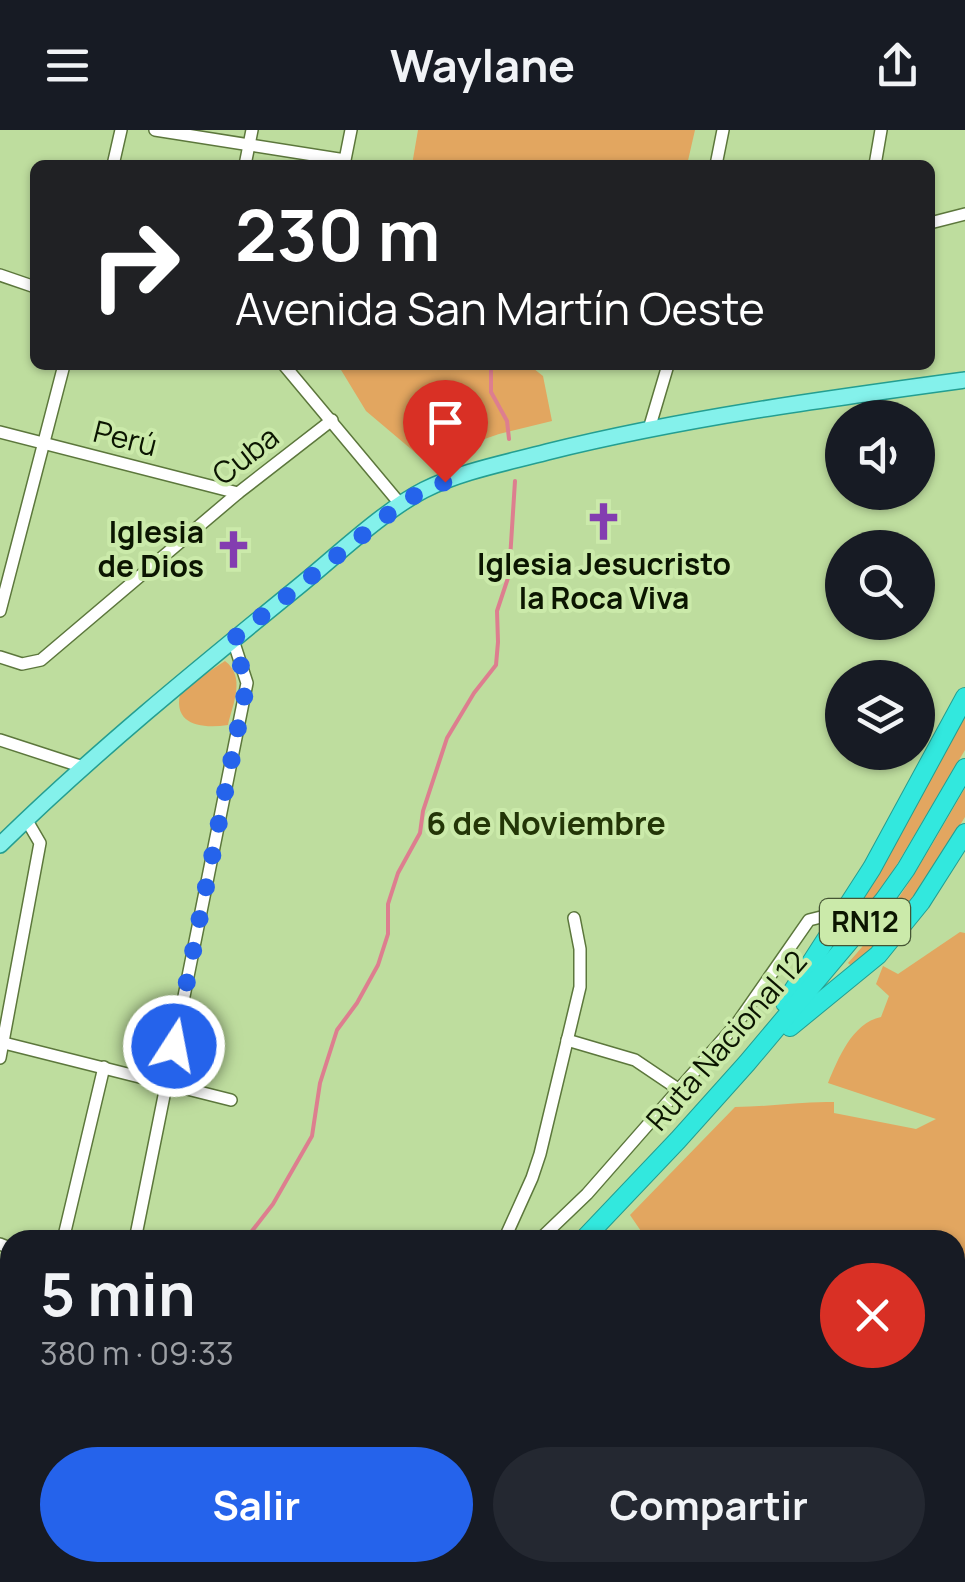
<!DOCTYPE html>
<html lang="es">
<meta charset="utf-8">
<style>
:root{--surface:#171b24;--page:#242831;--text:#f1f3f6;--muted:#9ea1a6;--accent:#2563eb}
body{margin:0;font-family:Manrope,sans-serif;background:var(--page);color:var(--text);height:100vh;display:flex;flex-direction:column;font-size:38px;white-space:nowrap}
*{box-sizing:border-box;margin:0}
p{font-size:32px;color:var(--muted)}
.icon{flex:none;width:55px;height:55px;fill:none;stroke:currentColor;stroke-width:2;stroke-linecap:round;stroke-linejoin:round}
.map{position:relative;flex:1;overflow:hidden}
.panel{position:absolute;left:0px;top:1100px;width:965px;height:352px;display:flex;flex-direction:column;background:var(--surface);border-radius:30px 30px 0 0;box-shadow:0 2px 8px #0004}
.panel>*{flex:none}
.top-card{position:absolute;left:30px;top:30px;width:905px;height:210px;border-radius:15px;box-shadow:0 2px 8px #0004;background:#202124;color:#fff;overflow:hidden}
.controls{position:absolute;left:825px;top:270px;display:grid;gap:20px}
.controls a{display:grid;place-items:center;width:110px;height:110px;border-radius:50%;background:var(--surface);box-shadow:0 2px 8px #0004;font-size:50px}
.pin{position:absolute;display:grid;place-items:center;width:85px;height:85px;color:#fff;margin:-102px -42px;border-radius:50% 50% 50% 0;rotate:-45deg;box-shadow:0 0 10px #0007}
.pin .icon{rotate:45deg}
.me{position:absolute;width:110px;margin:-55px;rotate:11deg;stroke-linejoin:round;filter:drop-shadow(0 0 8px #0008)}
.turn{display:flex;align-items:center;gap:35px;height:210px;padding:0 40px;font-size:45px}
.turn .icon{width:130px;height:130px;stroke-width:2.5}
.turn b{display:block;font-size:70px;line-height:85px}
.round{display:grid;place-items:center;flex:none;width:105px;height:105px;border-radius:52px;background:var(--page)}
.summary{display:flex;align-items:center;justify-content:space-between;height:170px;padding:0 40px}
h1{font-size:60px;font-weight:700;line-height:75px}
.cta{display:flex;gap:20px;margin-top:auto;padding:20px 40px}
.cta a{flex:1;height:115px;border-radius:60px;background:var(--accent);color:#fff;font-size:40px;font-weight:700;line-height:115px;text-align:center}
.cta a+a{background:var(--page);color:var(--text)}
header{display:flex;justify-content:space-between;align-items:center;height:130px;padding:0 40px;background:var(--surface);font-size:45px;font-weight:700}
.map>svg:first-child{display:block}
.green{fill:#e2a660}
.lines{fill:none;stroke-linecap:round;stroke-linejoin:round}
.stream{stroke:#dd7e8f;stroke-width:4}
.minor-casing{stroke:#5c773c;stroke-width:14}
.major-casing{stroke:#249e91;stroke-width:18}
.highway-casing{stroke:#249e91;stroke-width:20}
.minor{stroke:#fff;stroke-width:11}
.major{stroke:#84f1eb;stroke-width:15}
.highway{stroke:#32e8de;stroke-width:18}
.route{stroke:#2563eb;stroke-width:18;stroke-dasharray:0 32.4}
.labels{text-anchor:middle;stroke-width:8;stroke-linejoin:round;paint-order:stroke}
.shield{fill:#cbeaaa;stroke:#455534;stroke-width:2.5}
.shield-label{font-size:28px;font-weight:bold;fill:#0b1501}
.street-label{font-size:30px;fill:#0b1501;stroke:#cbeaaa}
.poi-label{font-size:30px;font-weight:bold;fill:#0b1501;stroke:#cbeaaa;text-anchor:end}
.neighbourhood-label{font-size:32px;font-weight:bold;fill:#233507;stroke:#cbeaaa}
</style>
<header><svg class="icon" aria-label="menu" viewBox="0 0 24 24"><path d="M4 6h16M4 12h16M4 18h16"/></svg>Waylane<svg class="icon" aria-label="share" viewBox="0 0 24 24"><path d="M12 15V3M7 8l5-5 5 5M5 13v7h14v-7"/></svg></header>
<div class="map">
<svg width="965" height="1452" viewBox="0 0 965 1452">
<rect width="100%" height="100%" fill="#bedd9e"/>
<!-- green -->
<g class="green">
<path d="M418,0h277l-8,35h-275z"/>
<path d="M338,235h191l14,11 9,45 -53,13 -75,26 -58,-49z"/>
<path d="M225,531c21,16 8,42 3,64 -27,4 -57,0 -47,-35z"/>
<path d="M965,585v35l-88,148 -33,39 -4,-3 71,-119z"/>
<path d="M965,658v29l-51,82 -39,52 -21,17 -6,-5c48,-52 81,-114 117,-175z"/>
<path d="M960,802l5,1v649h-184v-9l174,-1v-332h-308l-17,-25 105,-108c33,0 66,-6 99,-5v11l82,16 20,-10 -108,-36c10,-24 24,-60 53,-66l8,-21 -13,-12 7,-18 15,8z"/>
</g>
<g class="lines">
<!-- stream -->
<g class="stream">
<path d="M491,235v27l16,29 2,18"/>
<path d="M245,1110l28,-36 39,-68 8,-53 17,-53 20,-27 21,-38 10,-31v-30l10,-31 22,-40 3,-22 24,-73 27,-45 22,-28 2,-23 -1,-31 12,-36 6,-94"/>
<path d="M14,1452l7,-10"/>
</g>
<defs>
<g id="minor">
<path d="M155,0l190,30 6,-30"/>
<path d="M113,35l8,-35"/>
<path d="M245,35l7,-35"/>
<path d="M716,35l7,-35"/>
<path d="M875,35l6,-35"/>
<path d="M930,93l35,-9"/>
<path d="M0,145l35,12"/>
<path d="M284,235l117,140"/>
<path d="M649,299l19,-64"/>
<path d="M0,302l238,61"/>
<path d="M0,481l64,-246"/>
<path d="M0,527l22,7 19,-4 197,-167 94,-73"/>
<path d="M0,610l83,27"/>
<path d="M567,910l68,20 43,29"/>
<path d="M4,913l227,57"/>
<path d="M0,928l40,-215 -14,-24"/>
<path d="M63,1110l41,-173"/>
<path d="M135,1110l112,-557 -14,-43"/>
<path d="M504,1110l28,-62 8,-24 40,-167v-38l-6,-31"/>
<path d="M539,1110l48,-46 151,-172 71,-102 12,-3 16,6"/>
<path d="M0,1114l10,4"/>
<path d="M301,1442l5,10"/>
<path d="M505,1452l2,-10"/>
<path d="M631,1452l2,-10"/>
</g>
<path id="major" d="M0,715c94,-92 196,-175 298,-258 37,-30 85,-76 126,-97 38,-19 82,-27 123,-38 137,-34 278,-53 418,-72"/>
<g id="highway">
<path d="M785,873l87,-135 93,-171"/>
<path d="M790,897l88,-72 43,-53 44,-69"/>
<path d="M583,1110l95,-100 69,-77 137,-163 22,-31 59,-101"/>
<path d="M254,1452l9,-10"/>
</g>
</defs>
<!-- minor casing -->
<use href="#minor" class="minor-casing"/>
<!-- major casing -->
<use href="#major" class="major-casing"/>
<!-- highway casing -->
<use href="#highway" class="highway-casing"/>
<!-- minor -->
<use href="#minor" class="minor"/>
<!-- major -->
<use href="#major" class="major"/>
<!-- highway -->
<use href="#highway" class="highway"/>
</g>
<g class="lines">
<!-- route -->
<path class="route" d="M174,916l73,-363 -15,-43 168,-135 23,-15 22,-8"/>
</g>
<!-- icons -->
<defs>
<symbol id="church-bare" viewBox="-9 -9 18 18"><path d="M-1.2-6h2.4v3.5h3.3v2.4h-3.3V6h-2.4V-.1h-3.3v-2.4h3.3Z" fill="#833db0" stroke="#cbeaaa" stroke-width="2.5" paint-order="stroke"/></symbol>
</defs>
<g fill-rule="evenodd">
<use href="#church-bare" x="576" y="364" width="55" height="55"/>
<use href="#church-bare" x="206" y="392" width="55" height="55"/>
</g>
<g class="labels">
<!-- shield labels -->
<rect class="shield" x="820" y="769" width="90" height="46" rx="8"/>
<g class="shield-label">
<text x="865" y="802">RN12</text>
</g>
<!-- street labels -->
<g class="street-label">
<text transform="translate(125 309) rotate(14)" y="10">Perú</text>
<text transform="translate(246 326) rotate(-38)" y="10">Cuba</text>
<text transform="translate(727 911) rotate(-49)" y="10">Ruta Nacional 12</text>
</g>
<!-- poi labels -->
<g class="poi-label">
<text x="204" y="413">Iglesia<tspan x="204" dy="34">de Dios</tspan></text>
<text x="604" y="445" text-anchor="middle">Iglesia Jesucristo<tspan x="604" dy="34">la Roca Viva</tspan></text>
</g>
<!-- neighbourhood labels -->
<g class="neighbourhood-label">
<text x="546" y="705">6 de Noviembre</text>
</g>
</g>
</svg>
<div class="controls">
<a><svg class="icon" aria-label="sound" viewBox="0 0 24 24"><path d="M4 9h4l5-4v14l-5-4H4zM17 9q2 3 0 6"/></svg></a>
<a><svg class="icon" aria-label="search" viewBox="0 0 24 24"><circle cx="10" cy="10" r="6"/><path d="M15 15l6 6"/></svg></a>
<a><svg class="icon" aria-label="layers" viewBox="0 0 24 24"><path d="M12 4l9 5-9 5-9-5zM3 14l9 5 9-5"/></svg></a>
</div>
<div class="pin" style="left:445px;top:352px;background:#d93025"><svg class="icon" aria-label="arrive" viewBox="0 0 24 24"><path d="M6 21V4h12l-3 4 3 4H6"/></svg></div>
<svg class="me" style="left:174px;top:916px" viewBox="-20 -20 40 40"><circle r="17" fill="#2563eb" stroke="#fff" stroke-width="3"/><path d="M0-11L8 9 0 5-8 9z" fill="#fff"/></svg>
<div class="top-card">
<div class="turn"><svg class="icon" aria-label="right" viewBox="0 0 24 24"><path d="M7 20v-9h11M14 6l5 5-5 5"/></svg><div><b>230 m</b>Avenida San Martín Oeste</div></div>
</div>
<section class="panel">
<div class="summary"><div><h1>5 min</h1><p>380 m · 09:33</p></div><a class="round" style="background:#d93025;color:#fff"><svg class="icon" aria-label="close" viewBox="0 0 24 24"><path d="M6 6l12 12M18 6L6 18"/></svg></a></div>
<div class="cta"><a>Salir</a><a>Compartir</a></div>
</section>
</div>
